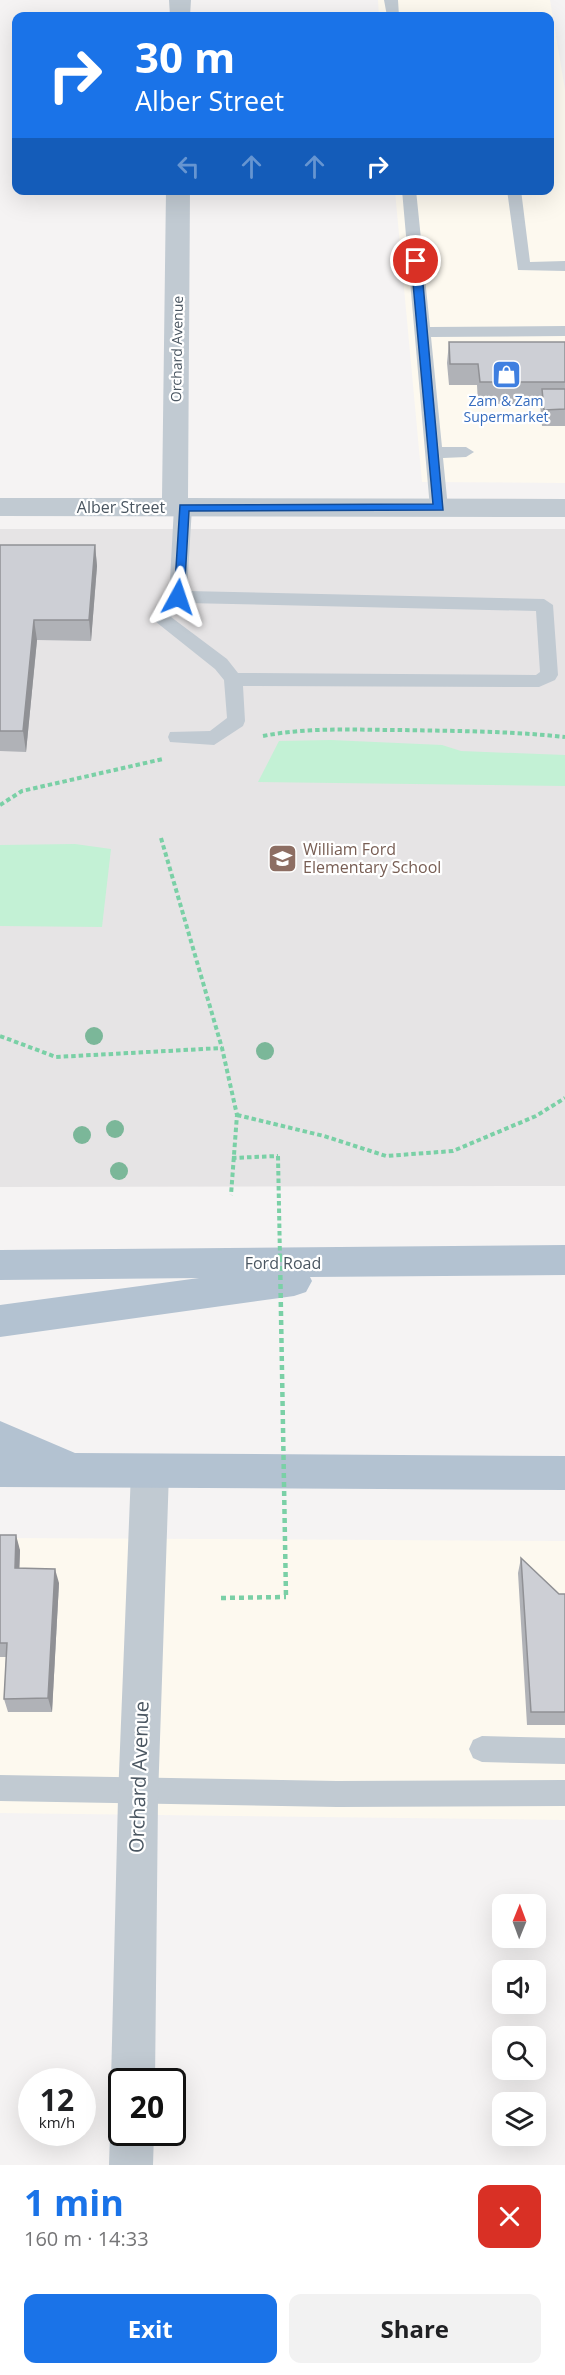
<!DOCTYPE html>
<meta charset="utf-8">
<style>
:root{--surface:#fff;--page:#f2f2f2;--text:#202124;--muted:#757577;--accent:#1a73e8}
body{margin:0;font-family:"Open Sans",sans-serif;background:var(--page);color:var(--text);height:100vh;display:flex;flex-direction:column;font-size:22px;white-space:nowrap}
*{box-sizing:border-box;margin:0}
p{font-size:20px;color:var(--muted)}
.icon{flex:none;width:33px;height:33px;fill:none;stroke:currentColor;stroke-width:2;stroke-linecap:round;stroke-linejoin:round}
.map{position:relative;height:2165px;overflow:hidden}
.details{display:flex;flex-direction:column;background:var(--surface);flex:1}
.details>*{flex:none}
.banner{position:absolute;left:12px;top:12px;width:542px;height:183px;border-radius:12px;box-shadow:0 6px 24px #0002;background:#1a73e8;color:#fff;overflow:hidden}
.needle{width:39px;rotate:1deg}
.fabs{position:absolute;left:492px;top:1894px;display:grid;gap:12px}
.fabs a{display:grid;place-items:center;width:54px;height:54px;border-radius:12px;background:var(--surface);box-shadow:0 6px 24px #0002;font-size:30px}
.speed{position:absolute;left:18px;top:2068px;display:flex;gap:12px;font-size:30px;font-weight:700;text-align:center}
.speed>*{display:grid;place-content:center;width:78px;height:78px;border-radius:50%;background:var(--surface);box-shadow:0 6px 24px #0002;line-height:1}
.speed small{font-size:15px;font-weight:400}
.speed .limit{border:3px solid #111;border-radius:9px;background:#fff;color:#111}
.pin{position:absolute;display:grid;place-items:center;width:51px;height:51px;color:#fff;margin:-26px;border:3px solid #fff;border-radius:50%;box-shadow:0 2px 6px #0007}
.me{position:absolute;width:66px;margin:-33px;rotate:5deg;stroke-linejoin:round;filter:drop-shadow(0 0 4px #0008)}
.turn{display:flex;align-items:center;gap:21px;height:126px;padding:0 24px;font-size:27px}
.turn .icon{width:78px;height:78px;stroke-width:2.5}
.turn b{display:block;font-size:42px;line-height:51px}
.lanes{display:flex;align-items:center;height:57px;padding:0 24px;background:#0003;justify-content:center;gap:30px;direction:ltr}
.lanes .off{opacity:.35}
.round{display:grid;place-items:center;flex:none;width:63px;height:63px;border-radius:12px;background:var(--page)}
.summary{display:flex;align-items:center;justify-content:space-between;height:102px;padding:0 24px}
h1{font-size:36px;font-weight:700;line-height:45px;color:var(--accent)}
.primary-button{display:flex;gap:12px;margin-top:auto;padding:12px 24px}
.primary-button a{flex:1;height:69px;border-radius:12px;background:var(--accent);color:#fff;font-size:24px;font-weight:700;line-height:69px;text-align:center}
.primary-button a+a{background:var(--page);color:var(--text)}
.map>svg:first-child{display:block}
.commercial{fill:#fdf9ef}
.education{fill:#e6e4e5}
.green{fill:#c3f1d5}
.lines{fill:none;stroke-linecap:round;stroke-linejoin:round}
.path-far1{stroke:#7ad0a6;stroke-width:4;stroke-dasharray:4.5 3;stroke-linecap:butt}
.path{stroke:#7ad0a6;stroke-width:4.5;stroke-dasharray:5 4;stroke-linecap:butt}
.lane{fill:#c1cad2;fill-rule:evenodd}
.street{fill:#c1cad2;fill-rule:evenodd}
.primary{fill:#b3c2d1;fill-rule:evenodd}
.path-bridge-far1{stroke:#7ad0a6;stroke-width:4;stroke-dasharray:4.5 3;stroke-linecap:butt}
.path-bridge{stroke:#7ad0a6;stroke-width:4.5;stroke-dasharray:5 4;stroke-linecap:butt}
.tree{fill:#7bb799}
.wall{fill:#b0b2b7}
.shaded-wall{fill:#909195}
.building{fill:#cdcfd5;stroke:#909195;stroke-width:1.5}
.route{fill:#1a73e8;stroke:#114b97;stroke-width:1.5}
.labels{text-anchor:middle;stroke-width:4.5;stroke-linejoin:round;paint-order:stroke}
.far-street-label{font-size:14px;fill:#4a5661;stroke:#fff}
.far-shop-label{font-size:14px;fill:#366cbe;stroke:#fff}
.street-label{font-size:16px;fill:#4a5661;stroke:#fff}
.education-label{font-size:16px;fill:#785e54;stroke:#fff;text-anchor:start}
.near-street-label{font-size:20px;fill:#4a5661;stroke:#fff}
</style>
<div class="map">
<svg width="565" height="2165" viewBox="0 0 565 2165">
<rect width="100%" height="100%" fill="#f5f3f3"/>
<!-- commercial -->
<g class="commercial">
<path d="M378,0h172l15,90v393l-143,-1 -27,-291 154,-1v-174h-170z"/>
<path d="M0,1538l565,3v279l-565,-7z"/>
</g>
<!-- education -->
<path class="education" d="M0,529h565v657l-565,1z"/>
<!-- green -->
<g class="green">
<path d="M331,740l111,5 19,6 104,4v31l-307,-4 21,-41z"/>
<path d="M75,844l36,5 -9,78 -102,-1v-81z"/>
</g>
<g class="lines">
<!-- path-far1 -->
<g class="path-far1">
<path d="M263,736c45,-9 91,-6 137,-6 55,1 110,1 165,7"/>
<path d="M0,805l22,-14 141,-32"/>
<path d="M161,838l61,210 15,67 -6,80"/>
<path d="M0,1036l56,21 166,-9"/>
<path d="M237,1115l87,21 62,20 67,-5 83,-35 29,-18"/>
<path d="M232,1158l46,-2"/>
</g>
<!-- path -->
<path class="path" d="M221,1598l65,-1"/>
<!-- lane -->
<g class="lane">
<path d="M384,0h14l1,16h-12z"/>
<path d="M402,190h14l14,137 135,-1v10l-134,1 11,110h24l8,5 -8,5 -23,1 5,50 -9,6 -9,-6z"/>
<path d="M507,190h14l9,72 35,-1v10l-47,-1z"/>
<path d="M183,501l9,6 -5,84 357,8 9,6 5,70 -3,5 -16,7 -296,-1 2,35 -2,5 -29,19 -44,-3 -2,-5 2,-5 40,-1 17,-13 -3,-38 -9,-11 -64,-51 18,-19 5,-92zM185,603l351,8 4,61 -4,3 -298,-2 -11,-14 -56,-42z"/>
<path d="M482,1736l83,2v26l-83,-2 -9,-4 -4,-9 4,-9z"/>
<path d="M0,1775l337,6 228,-1v26l-228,1 -337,-6z"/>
</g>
<!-- street -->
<g class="street">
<path d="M169,0h22l-1,16h-20z"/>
<path d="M166,190h24l-2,308 377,1v18l-565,-1v-18h162z"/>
<path d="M150,1455l13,5 6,12 -11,326 -3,284h-33v17l-5,-1 -6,-16 7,-284 13,-326 6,-12z"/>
<path d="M122,2115v18h32l-1,32h-44l1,-32 6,-16z"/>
</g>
<!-- primary -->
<g class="primary">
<path d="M565,1245v30l-255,2 2,4 -6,11 -12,4 -294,41v-32l199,-27 -199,2v-30z"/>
<path d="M0,1421l75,32 490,3v34l-565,-3z"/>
</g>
<!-- path-bridge-far1 -->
<path class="path-bridge-far1" d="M278,1156l2,102"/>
<!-- path-bridge -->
<path class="path-bridge" d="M280,1257l6,340"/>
</g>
<!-- trees -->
<g class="tree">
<circle cx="94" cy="1036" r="9"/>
<circle cx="265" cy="1051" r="9"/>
<circle cx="115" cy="1129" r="9"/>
<circle cx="82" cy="1135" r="9"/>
<circle cx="119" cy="1171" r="9"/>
</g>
<!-- wall -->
<g class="wall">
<path d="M449,342h116v84h-23l-2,-22h-62l-1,-19h-28l-2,-22z"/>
<path d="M0,545h95l2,21 -6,75 -54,-1 -11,112 -26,-1z"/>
<path d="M0,1535l20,15 -1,18 40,15 -7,129h-44l-4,-13 2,-42h-6z"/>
<path d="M521,1558l38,36h6v131h-38l-9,-152z"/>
</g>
<!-- shaded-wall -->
<g class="shaded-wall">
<path d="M95,545l2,21 -6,75 -2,-21z"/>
<path d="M34,620l3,20 -11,112 -3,-21z"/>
<path d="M16,1535l4,15 -1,32 -4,-14z"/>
<path d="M55,1569l4,14 -7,129 -4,-14z"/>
</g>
<!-- building -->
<g class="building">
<path d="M449,342h116v40h-85l-2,-18h-28z"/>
<path d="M542,389h23v20l-21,1z"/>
<path d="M0,545h95l-6,75h-55l-11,111h-23z"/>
<path d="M0,1535h16l-1,33 40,1 -7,129 -44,1 3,-56h-7z"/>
<path d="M521,1558l38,36h6v118h-34z"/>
</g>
<!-- route -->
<path class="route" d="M416,258l5,3 22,249 -254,1 -5,86 -2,2h-8l6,-94 253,-1 -22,-243z"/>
<!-- icons -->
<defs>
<symbol id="shop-square" viewBox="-11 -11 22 22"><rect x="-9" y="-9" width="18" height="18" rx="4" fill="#3f7fe0" stroke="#fff"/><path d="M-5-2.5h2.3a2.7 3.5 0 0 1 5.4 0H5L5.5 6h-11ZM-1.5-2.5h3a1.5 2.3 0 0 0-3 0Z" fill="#fff"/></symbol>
<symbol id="school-square" viewBox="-11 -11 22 22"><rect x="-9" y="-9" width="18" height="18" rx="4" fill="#8d6e63" stroke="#fff"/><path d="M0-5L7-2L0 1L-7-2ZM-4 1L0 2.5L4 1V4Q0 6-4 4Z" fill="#fff"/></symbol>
</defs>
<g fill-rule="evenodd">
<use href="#shop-square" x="490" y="358" width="33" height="33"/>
<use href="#school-square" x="266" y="842" width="33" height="33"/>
</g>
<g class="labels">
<!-- far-street labels -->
<g class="far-street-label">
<text transform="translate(177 349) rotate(-89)" y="5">Orchard Avenue</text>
</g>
<!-- far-shop labels -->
<g class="far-shop-label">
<text x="506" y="406">Zam &amp; Zam<tspan x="506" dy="16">Supermarket</tspan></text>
</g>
<!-- street labels -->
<g class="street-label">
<text x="121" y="513">Alber Street</text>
<text x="283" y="1269">Ford Road</text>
</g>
<!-- education labels -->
<g class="education-label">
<text x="303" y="855">William Ford<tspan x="303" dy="18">Elementary School</tspan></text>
</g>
<!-- near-street labels -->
<g class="near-street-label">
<text transform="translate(139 1777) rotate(-88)" y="7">Orchard Avenue</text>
</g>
</g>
</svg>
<div class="fabs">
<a><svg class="needle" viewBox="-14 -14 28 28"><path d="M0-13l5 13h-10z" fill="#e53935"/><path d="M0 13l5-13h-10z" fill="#757577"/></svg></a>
<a><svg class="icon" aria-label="sound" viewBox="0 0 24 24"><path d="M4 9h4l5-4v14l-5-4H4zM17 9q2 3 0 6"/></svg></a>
<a><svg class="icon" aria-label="search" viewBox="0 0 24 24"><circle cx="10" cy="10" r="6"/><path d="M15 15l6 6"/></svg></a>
<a><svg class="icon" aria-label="layers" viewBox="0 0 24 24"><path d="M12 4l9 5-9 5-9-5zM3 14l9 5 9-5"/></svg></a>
</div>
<div class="speed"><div>12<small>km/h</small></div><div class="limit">20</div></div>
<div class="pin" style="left:416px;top:261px;background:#d93025"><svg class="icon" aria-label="arrive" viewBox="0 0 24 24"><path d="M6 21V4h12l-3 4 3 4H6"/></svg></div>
<svg class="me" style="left:178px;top:597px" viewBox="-20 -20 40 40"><path d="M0-17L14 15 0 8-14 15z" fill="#1a73e8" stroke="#fff" stroke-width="4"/></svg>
<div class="banner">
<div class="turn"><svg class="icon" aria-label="right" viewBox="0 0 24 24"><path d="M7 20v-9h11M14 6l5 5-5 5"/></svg><div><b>30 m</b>Alber Street</div></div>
<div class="lanes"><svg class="icon off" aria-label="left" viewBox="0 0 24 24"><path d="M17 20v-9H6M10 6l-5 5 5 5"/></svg><svg class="icon off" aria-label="ahead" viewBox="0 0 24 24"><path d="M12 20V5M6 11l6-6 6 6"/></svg><svg class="icon off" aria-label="ahead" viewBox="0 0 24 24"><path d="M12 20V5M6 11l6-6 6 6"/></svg><svg class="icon" aria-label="right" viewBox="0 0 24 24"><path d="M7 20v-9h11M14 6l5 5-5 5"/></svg></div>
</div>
</div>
<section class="details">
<div class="summary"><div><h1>1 min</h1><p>160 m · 14:33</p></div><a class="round" style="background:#d93025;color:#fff"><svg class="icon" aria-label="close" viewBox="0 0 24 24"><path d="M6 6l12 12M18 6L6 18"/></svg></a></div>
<div class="primary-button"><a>Exit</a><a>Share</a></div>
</section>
